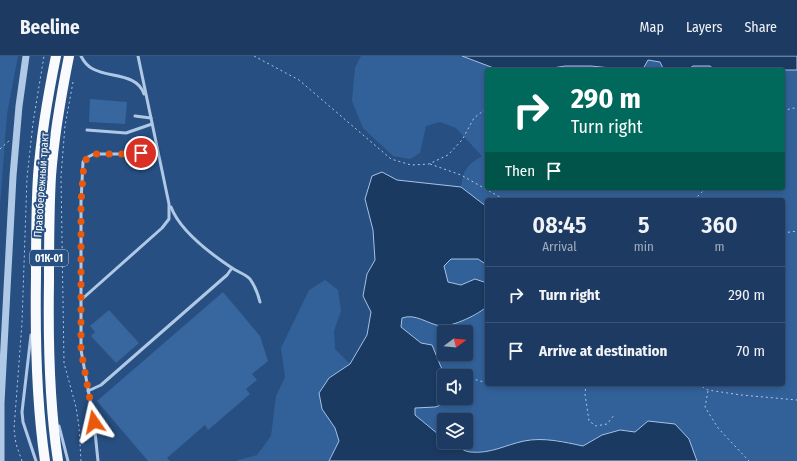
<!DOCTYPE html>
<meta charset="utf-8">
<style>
:root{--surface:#1d3b62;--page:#2a466b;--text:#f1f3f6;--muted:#a0adbe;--line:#3b5577}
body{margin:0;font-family:"Fira Sans Condensed",sans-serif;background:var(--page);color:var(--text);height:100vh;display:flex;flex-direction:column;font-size:15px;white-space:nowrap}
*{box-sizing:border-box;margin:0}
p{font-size:13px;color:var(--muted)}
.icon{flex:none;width:22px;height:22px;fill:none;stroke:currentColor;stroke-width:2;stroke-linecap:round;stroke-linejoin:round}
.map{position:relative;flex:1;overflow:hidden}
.sheet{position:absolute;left:485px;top:142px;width:300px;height:188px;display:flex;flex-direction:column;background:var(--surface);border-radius:4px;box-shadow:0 2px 6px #0003,0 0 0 1px var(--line)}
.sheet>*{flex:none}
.hud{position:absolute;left:485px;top:12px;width:300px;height:122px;border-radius:4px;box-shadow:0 2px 6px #0003,0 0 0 1px var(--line);background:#00695c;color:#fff;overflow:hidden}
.needle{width:26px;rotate:74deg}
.tools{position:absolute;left:437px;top:269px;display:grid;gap:8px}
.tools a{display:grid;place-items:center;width:36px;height:36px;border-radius:4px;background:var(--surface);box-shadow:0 2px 6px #0003,0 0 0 1px var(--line);font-size:20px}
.pin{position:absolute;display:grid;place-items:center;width:34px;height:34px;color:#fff;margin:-17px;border:2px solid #fff;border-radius:50%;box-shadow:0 1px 4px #0007}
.me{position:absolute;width:44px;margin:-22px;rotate:349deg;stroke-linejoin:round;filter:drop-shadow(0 0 3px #0008)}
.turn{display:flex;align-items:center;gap:14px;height:84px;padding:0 20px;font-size:18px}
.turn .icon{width:52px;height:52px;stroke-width:2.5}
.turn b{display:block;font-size:28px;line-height:34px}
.then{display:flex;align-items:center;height:38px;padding:0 20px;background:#0003;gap:8px;font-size:15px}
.eta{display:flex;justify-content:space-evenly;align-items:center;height:68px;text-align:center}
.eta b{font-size:24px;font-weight:600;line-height:28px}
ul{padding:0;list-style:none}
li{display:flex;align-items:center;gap:12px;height:56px;padding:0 20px;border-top:1px solid var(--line)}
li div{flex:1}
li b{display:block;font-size:15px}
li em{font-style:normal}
header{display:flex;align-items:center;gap:24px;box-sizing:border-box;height:56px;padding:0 20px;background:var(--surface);border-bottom:1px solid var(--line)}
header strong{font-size:19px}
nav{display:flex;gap:22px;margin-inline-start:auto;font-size:14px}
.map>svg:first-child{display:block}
.green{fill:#326199;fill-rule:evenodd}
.water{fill:#1b3a62;stroke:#a4c3e7}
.building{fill:#38669e}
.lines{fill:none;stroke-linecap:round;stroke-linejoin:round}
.path{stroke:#afc8e6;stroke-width:1;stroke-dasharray:2 3;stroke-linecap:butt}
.service{stroke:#afc8e6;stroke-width:3}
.tertiary{stroke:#afc8e6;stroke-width:7}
.trunk{stroke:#f8fafe;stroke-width:10}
.route{stroke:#ea580c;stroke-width:7;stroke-dasharray:0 12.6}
.labels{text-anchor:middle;stroke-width:4;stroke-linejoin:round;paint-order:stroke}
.shield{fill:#274f82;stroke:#becada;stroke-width:1}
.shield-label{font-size:10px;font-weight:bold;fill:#fff}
.street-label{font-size:11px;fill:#fff;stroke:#274f82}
</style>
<header>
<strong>Beeline</strong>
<nav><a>Map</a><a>Layers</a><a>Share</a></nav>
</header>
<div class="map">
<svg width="797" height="405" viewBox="0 0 797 405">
<rect width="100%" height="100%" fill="#274f82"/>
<!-- green -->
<g class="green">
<path d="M0,0h18l-11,58 -7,91z"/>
<path d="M361,0h101l37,14h-12v118h296v-117l4,-2 10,1v391h-100l-2,-5c-15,-6 -61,-28 -75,-26 -13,1 -26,10 -37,16l-26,-6 -32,1 -31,10 -25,1 -21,-10h18v-22h-22v19l-29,-24v-7l20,-1 21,-7 2,-2h8v-22h-18l-7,-9 -9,-22 -11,-2 -20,-16 1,-9 8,-3 32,11 43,-18 2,-2v78h296v-184h-296v7l-26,-20c3,-18 5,-21 21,-31l-26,-28 -16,-6 -14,4 -6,27 -10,6 -17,-3 -30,-28 -11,-27 3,-33zM444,276h22v22h-22z"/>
<path d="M648,4l12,2 4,8h-117c22,-11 69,1 95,-1z"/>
<path d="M693,10h17l5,4h-28z"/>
<path d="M451,203h27l9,6v18l-12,-4 -14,6 -14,-3 -3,-16z"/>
<path d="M325,224l13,10 3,21 -7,20 1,18 15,15 -21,14 -7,31 13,19 4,13 -10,20h-94l22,-6 14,-19 5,-40 9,-19 -4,-29 28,-58z"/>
</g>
<!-- water -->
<g class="water">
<path d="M462,0h335v14h-82l-5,-4h-17l-6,4h-23l-4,-8 -12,-2 -5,9 -12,1 -40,-4h-26l-25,4h-41z"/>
<path d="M382,116l15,8 64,7 26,20v58l-9,-6h-27l-7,7 4,16 13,3 14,-6 12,4v23c-7,8 -35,21 -46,20 -14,-2 -25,-13 -39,-8l-1,9 20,16 11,2 9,22 7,9h-4v22h14l-2,2 -21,7 -20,1v7l29,24v3c10,0 17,9 26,10 21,2 35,-7 54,-11 20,-4 40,1 59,5l19,-11 18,-5 15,2 13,-11 27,3 14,15 8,22h-368l10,-20 -4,-13 -13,-19 -3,-16 10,-15 21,-14 17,-29 4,-23 -8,-16 4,-22 8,-14 -2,-30 -8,-31 7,-23z"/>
</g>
<!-- building -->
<g class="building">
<path d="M90,43l37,3 -2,22 -36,-2z"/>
<path d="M223,236l37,44 8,25 -16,13 5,6 -11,9 4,5 -42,36 -3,-5 -38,33 3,3h-22l-51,-60z"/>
<path d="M109,254l30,33 -23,20 -25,-27 4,-4 -5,-6z"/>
</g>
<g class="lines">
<!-- path -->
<g class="path">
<path d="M254,0l45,24 92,79 20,6 18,-1 19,-9 14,-15 12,-22 13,-10"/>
<path d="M73,26l-8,44 -4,50 3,187 12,44 3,20 2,34"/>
<path d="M783,55l10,-3 4,1"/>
<path d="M0,93l10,-9"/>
<path d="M430,108l31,11 44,25"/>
<path d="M694,144l12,-12"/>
<path d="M783,177l14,-2"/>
<path d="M460,320h1"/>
<path d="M466,321l18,5h3"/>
<path d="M586,328l-1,10 4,27 7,5 11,-2 8,-10"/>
<path d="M698,328l10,6 33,5 56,5"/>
<path d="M708,335l-3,16 13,21 31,33"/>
<path d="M22,405l-6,-17 -2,-15 8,-106 5,-145 6,-55 11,-67"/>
</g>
<!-- service -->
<g class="service">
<path d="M81,0c3,6 6,10 12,13 17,9 44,4 51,25"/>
<path d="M135,60l16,2"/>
<path d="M87,74l39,3 26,-9"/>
<path d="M171,151c9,24 40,47 61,61 6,4 13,6 18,11 5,7 8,15 10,23"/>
<path d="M81,244l81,-72 7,-9v-15l-31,-148"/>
<path d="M31,279l-9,77 1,10 13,39"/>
<path d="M88,335l13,-6 126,-110 5,-7"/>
<path d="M59,370l9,35"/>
<path d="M98,405l-4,-39 -13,-72v-148l2,-40 3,-4 8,-4h40l23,-6"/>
</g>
<!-- tertiary -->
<path class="tertiary" d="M1,405v-58l12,-227 6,-70 7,-50"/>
<!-- trunk -->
<g class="trunk">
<path d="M45,405c-9,-61 -10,-123 -9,-185 0,-33 0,-67 2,-100 3,-40 10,-81 18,-120"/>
<path d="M58,405c-9,-59 -10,-119 -9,-179 0,-35 0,-71 2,-106 3,-40 10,-80 18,-120"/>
</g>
</g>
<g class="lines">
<!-- route -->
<path class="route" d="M94,366l-13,-72v-148l3,-40 6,-7 4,-1h40l7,-1"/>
</g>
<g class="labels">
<!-- shield labels -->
<rect class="shield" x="30" y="194" width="38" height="16" rx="3"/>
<g class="shield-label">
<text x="49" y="206">01К-01</text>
</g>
<!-- street labels -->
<g class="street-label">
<text transform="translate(41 129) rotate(-86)" y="4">Правобережный тракт</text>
</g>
</g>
</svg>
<div class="tools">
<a><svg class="needle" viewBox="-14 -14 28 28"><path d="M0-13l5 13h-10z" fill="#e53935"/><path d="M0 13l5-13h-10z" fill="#a0adbe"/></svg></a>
<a><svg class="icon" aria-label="sound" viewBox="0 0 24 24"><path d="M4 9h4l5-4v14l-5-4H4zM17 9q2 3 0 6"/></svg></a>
<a><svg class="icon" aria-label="layers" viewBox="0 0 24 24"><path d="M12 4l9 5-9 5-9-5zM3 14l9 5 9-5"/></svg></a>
</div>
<div class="pin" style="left:141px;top:97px;background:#d93025"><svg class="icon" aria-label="arrive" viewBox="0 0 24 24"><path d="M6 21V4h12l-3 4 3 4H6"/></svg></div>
<svg class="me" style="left:94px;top:366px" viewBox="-20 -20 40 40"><path d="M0-17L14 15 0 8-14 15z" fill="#ea580c" stroke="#fff" stroke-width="4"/></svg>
<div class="hud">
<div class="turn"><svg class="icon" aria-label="right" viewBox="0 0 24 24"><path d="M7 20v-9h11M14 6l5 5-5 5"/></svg><div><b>290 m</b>Turn right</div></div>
<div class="then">Then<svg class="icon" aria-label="arrive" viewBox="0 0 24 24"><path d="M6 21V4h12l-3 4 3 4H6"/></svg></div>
</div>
<section class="sheet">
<div class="eta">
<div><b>08:45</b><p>Arrival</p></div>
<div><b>5</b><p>min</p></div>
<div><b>360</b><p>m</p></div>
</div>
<ul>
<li><svg class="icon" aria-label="right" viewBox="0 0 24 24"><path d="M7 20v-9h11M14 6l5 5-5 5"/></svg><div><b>Turn right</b></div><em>290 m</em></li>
<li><svg class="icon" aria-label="arrive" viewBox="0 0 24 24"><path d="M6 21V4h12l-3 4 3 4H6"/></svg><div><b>Arrive at destination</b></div><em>70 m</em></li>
</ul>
</section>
</div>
